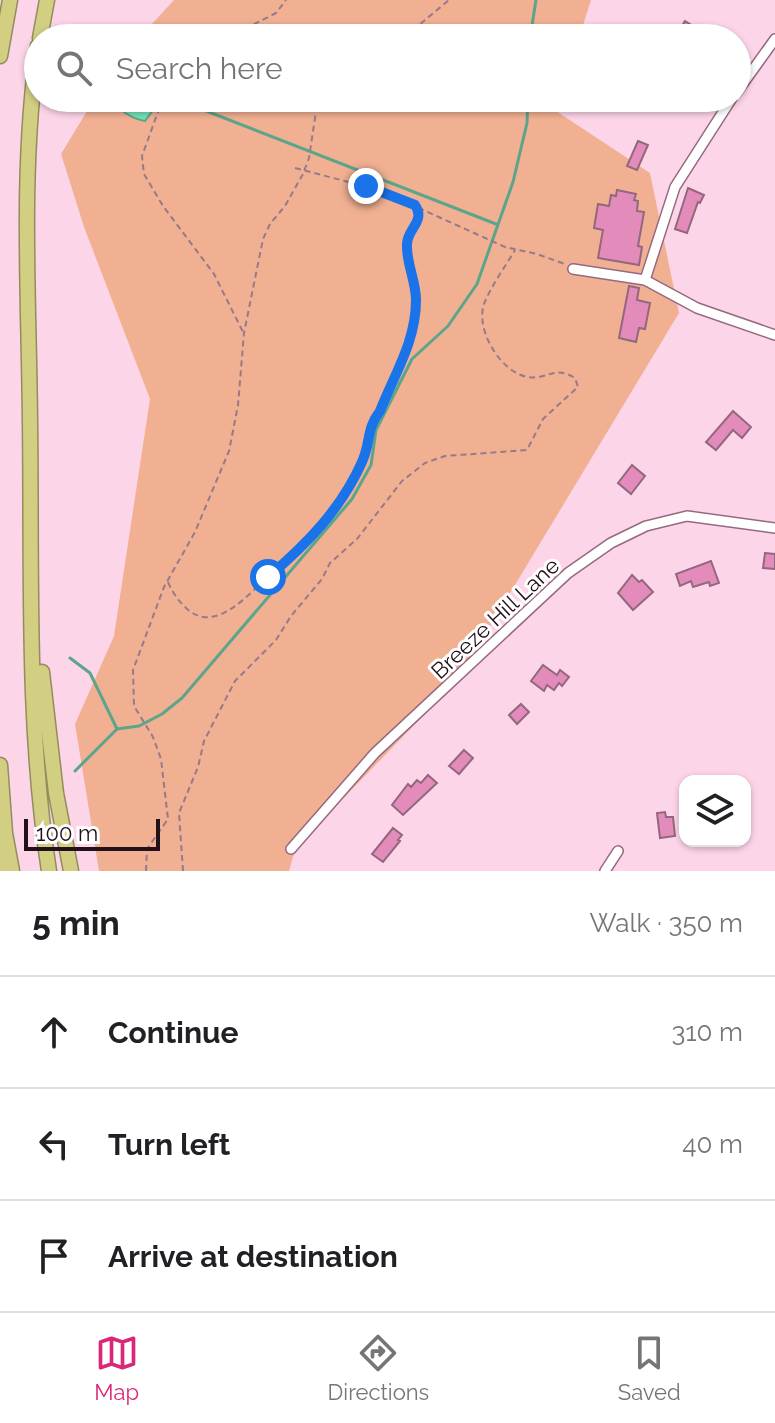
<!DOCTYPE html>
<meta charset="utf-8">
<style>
:root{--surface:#fff;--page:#f6f6f6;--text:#202124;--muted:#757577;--line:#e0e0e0;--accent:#db2777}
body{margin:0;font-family:Raleway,sans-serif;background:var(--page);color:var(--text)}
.controls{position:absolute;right:24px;bottom:24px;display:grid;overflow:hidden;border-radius:16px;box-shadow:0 2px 6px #0004}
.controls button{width:72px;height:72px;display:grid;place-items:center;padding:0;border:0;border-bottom:2px solid var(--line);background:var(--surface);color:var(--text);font:40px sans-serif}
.scale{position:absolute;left:24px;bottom:20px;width:136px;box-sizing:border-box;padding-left:8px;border:4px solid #22111a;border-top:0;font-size:22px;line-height:28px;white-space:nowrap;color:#22111a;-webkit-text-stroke:6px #fff;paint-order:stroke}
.stop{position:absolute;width:24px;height:24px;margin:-18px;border:6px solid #1a73e8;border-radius:50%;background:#fff}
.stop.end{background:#1a73e8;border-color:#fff;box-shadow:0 2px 8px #0008}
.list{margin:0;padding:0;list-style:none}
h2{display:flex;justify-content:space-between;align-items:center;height:104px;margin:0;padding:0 32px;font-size:34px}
h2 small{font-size:26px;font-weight:400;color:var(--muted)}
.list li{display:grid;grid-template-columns:52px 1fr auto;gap:24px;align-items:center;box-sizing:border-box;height:112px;padding:0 32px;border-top:2px solid var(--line)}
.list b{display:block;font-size:30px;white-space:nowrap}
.list em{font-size:26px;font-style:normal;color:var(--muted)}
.icon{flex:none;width:44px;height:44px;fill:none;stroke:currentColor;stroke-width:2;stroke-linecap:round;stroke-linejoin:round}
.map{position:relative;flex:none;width:775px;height:871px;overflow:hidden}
.search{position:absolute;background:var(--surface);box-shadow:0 2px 6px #0004;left:24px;right:24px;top:24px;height:88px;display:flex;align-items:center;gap:20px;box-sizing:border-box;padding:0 28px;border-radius:44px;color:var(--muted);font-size:30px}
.sheet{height:440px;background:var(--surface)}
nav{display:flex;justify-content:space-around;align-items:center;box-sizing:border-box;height:112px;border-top:2px solid var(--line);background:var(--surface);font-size:22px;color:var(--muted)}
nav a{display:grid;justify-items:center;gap:4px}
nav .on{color:var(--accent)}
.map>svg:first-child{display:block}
.green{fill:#f1b092}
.water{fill:#74e5ba;stroke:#5ba58a;stroke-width:2}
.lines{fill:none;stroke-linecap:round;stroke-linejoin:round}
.stream{stroke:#5ba58a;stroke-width:3}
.building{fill:#e38cbc;stroke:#93677e;stroke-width:2}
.minor-casing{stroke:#956980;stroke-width:12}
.highway-casing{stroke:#948c5e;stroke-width:17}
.path{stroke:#977a89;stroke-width:2;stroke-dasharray:6 4;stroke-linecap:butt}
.minor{stroke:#fff;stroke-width:9}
.highway{stroke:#d2ce82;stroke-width:14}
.route{stroke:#1a73e8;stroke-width:10}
.labels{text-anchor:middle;stroke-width:6;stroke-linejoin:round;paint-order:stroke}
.street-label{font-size:22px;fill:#22111a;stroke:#fff}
</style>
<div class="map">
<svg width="775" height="871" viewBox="0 0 775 871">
<rect width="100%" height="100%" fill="#fdd5e9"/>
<path class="green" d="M 174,0 L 591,0 L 579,38 L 139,38 Z
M 95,98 L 560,98 L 556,111 L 650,173 L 679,313 L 457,681 L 296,847 L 289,871 L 99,871 L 75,724 L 114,636 L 150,399 L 84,227 L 61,154 Z"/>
<path class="water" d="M 112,98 L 162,98 L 145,121 C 132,119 118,110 112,98 Z"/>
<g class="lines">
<path class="stream" d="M 530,38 L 536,0
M 173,98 L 496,224
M 70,658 L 90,673 L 117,729
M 75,771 L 117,729 L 139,726 L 162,714 L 182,698 L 352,499 L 371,465 L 376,430 L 412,359 L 448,326 L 477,284 L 513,182 L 527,123 L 528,98"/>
</g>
<path class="building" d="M 685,21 L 696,28 L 694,33 L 702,38 L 675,38 Z
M 638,141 L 648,145 L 637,170 L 627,166 Z
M 688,188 L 704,195 L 700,203 L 698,202 L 687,233 L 675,229 Z
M 617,190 L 636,194 L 634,200 L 638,201 L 637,211 L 644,212 L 638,246 L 642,247 L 639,265 L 598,258 L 603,230 L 594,228 L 598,204 L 609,206 L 611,195 L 616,196 Z
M 629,286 L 639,288 L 637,300 L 650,303 L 645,329 L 639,328 L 636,342 L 619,338 Z
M 733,411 L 751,427 L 742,438 L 733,430 L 716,450 L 706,442 Z
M 632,465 L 645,476 L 631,494 L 618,483 Z
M 765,553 L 775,554 L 775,569 L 763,568 Z
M 711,561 L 719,583 L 710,586 L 709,582 L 693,587 L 691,581 L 680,586 L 676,574 Z
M 632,575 L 639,582 L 642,580 L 653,592 L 633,610 L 618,593 Z
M 543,665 L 557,675 L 560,670 L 569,677 L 562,686 L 559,683 L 554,690 L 547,685 L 544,691 L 531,681 Z
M 521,704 L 529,712 L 517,724 L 509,715 Z
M 464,750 L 473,758 L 459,774 L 449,766 Z
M 428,775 L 437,783 L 403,815 L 392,805 L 408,784 L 411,787 L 417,780 L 421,783 Z
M 665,812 L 666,817 L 673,817 L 675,836 L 660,838 L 657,813 Z
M 393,828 L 402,835 L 398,840 L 400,841 L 383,862 L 372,854 Z"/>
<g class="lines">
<defs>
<path id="minor" d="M 737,92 L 775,39
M 573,269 L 645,280 L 697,308 L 775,335
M 645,280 L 675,187 L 732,98
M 291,849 L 375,753 L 568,573 L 611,543 L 646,526 L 687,516 L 775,528
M 605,871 L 618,851"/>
<path id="highway" d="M 40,38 L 47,0
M 38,46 C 20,170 29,298 30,422 C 32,572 26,723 49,871
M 0,56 L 10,0
M 42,672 L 56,793 L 71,871
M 0,765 L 5,833 L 12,871
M 0,852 L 1,871"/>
</defs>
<use href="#minor" class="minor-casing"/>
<use href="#highway" class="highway-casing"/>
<path class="path" d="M 227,38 L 276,13 L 286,0
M 384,38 L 403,27 L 419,25 L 449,0
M 163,98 L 142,156 L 144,174 L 163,206 L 214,274 L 243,332
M 295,168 L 379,190 L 505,247 L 537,254 L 565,264
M 168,582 C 172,592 178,600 185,607 C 215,637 249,593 271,574 C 298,551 328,525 346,494 C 353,482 360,469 365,456 C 371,437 367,427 380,411 C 395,373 416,341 416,300 C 416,281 407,262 407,245 C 408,229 426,221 415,205
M 146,871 L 147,849 L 168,819 L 161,759 L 153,737 L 134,706 L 133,670 L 164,587 L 195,532 L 229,451 L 238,405 L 244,333 L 263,239 L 270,224 L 285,206 L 303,174 L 309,158 L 318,98
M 183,871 L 179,813 L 198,767 L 204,741 L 235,681 L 276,640 L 291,616 L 322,579 L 330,563 L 357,539 L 402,481 L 425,463 L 445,456 L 527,450 L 543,419 L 578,387 L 575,378 C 554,365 548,380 528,377 C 501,373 475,330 484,304 C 491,286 505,267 515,250"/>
<use href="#minor" class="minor"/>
<use href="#highway" class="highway"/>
</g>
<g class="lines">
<path class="route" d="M 268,577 C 307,544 341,509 362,462 C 371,442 366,429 380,411 C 395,373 416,341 416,300 C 416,281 406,263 407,244 C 407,229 426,221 415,205 L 366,186"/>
</g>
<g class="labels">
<g class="street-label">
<text transform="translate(495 618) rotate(-43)" y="8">Breeze Hill Lane</text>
</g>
</g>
</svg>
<div class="controls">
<button><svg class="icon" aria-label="layers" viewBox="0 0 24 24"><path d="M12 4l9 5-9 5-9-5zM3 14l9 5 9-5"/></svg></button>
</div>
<div class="scale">100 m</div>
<div class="stop" style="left:268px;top:577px"></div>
<div class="stop end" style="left:366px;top:186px"></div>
<div class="search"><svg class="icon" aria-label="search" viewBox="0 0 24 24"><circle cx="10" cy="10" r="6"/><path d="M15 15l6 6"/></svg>Search here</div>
</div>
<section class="sheet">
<h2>5 min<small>Walk · 350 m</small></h2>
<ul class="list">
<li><svg class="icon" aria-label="ahead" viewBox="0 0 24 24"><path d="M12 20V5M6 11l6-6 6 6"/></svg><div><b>Continue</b></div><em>310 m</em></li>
<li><svg class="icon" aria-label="left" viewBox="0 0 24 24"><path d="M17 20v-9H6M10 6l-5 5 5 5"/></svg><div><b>Turn left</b></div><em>40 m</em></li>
<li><svg class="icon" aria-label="arrive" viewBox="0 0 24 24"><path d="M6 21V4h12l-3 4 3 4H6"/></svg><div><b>Arrive at destination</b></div></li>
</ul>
</section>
<nav>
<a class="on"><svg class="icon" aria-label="map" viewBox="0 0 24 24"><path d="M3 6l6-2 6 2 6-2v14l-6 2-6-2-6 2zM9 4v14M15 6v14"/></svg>Map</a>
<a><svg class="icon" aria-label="directions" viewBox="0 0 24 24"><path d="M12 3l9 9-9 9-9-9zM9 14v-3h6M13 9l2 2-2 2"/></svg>Directions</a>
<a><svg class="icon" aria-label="saved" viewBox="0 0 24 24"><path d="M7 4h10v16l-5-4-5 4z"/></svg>Saved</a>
</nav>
